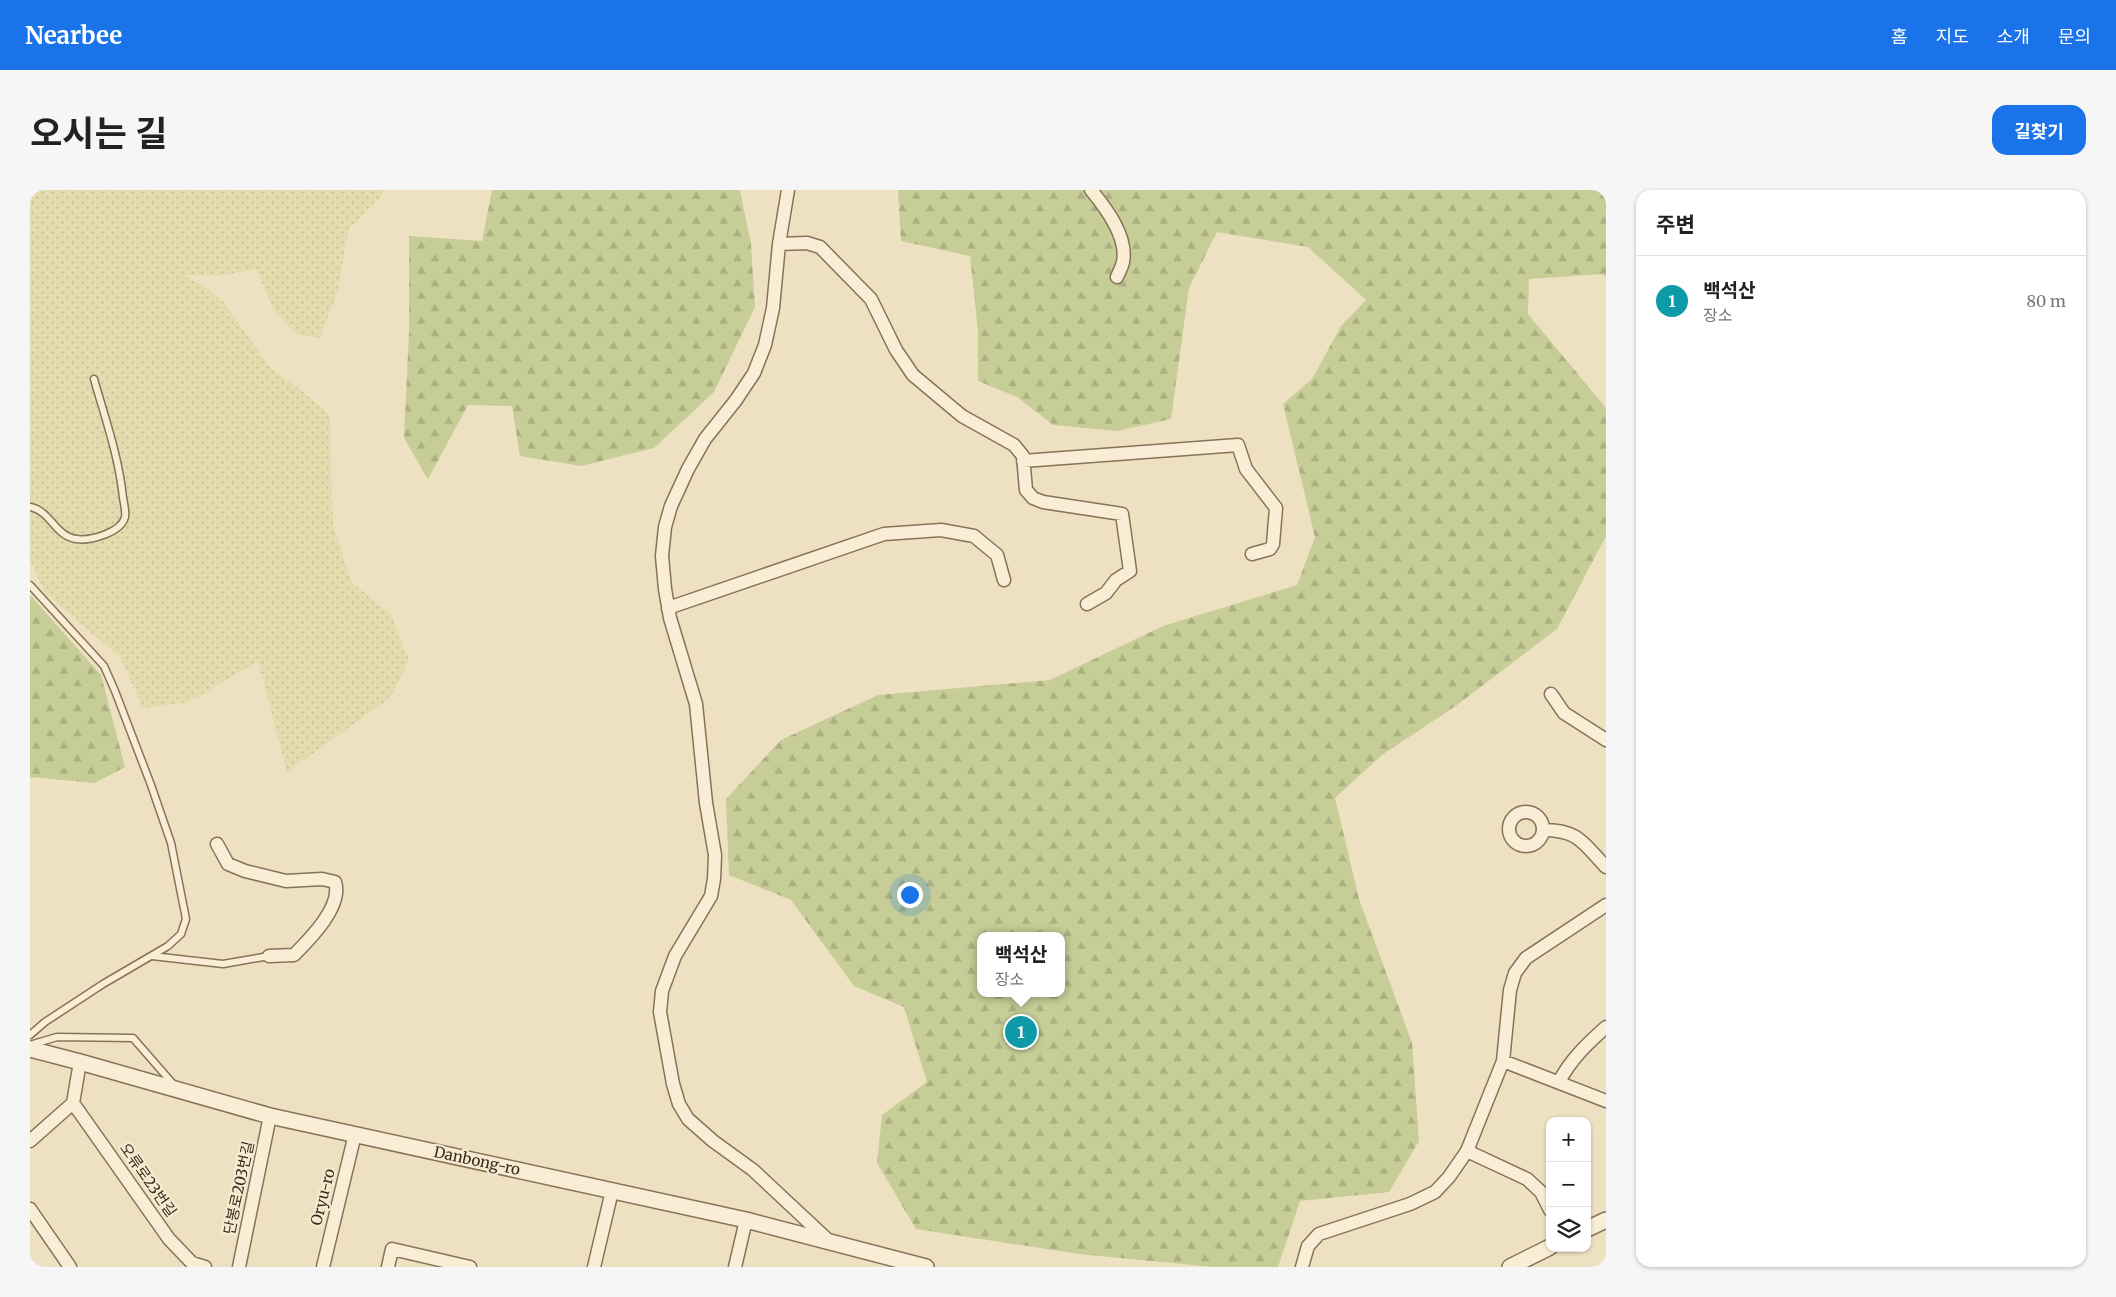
<!DOCTYPE html>
<html lang="ko">
<meta charset="utf-8">
<style>
:root{--surface:#fff;--page:#f6f6f6;--text:#222;--muted:#767676;--line:#e0e0e0;--accent:#1a73e8}
body{margin:0;font-family:Merriweather,"Noto Sans KR",serif;background:var(--page);color:var(--text)}
.controls{position:absolute;right:15px;bottom:15px;display:grid;overflow:hidden;border-radius:10px;box-shadow:0 1px 4px #0004}
.controls button{width:45px;height:45px;display:grid;place-items:center;padding:0;border:0;border-bottom:1px solid var(--line);background:var(--surface);color:var(--text);font:25px sans-serif}
.you{position:absolute;left:879px;top:704px;width:18px;height:18px;margin:-12px;border:4px solid #fff;border-radius:50%;background:#1a73e8;box-shadow:0 0 0 8px #1a73e833}
.badge{display:grid;place-items:center;width:32px;height:32px;border-radius:50%;background:var(--accent);color:#fff;font-size:16px;font-weight:700}
.pin{position:absolute;translate:-50% -50%;border:2px solid #fff;box-shadow:0 1px 5px #0006}
.popup{position:absolute;left:947px;top:742px;width:88px;height:65px;box-sizing:border-box;display:grid;place-content:center;border-radius:10px;background:var(--surface);filter:drop-shadow(0 1px 4px #0005);font-size:16px;white-space:nowrap;color:var(--muted)}
.popup b{font-size:19px;color:var(--text)}
.popup::after{content:'';position:absolute;left:50%;top:100%;margin-left:-10px;border:10px solid transparent;border-top-color:var(--surface)}
.list{margin:0;padding:0;list-style:none}
h2{display:flex;justify-content:space-between;align-items:center;height:65px;margin:0;padding:0 20px;font-size:21px}
h2 small{font-size:16px;font-weight:400;color:var(--muted)}
.list li{display:grid;grid-template-columns:32px 1fr auto;gap:15px;align-items:center;box-sizing:border-box;height:90px;padding:0 20px;border-top:1px solid var(--line)}
.list b{display:block;font-size:19px;white-space:nowrap}
.list p{margin:0;font-size:16px;white-space:nowrap;color:var(--muted)}
.list em{font-size:16px;font-style:normal;color:var(--muted)}
.icon{flex:none;width:28px;height:28px;fill:none;stroke:currentColor;stroke-width:2;stroke-linecap:round;stroke-linejoin:round}
.map{position:relative;flex:none;width:1576px;height:1077px;overflow:hidden;border-radius:15px}
header{display:flex;align-items:center;gap:30px;box-sizing:border-box;height:70px;padding:0 25px;background:var(--accent);color:#fff}
header strong{font-size:24px}
nav{display:flex;gap:28px;margin-inline-start:auto;font-size:18px}
.intro{display:flex;align-items:center;justify-content:space-between;box-sizing:border-box;height:120px;padding:0 30px}
h1{margin:0;font-size:35px}
.button{padding:12px 22px;border-radius:15px;background:var(--accent);color:#fff;font-size:18px;font-weight:700}
main{display:flex;gap:30px;padding:0 30px}
aside{flex:1;background:var(--surface);border-radius:15px;box-shadow:0 1px 4px #0004}
.map>svg:first-child{display:block}
.farmland{fill:url(#farmland-dots)}
.forest{fill:url(#forest-firs);fill-rule:evenodd}
.lines{fill:none;stroke-linecap:round;stroke-linejoin:round}
.service-casing{stroke:#887259;stroke-width:9}
.minor-casing{stroke:#887259;stroke-width:15}
.tertiary-casing{stroke:#887259;stroke-width:18}
.service{stroke:#f9eed5;stroke-width:6}
.minor{stroke:#f9eed5;stroke-width:12}
.tertiary{stroke:#f9eed5;stroke-width:15}
.labels{text-anchor:middle;stroke-width:4.5;stroke-linejoin:round;paint-order:stroke}
.street-label{font-size:15px;fill:#382a1d;stroke:#f6ebd1}
</style>
<header>
<strong>Nearbee</strong>
<nav><a>홈</a><a>지도</a><a>소개</a><a>문의</a></nav>
</header>
<div class="intro"><h1>오시는 길</h1><a class="button">길찾기</a></div>
<main>
<div class="map">
<svg width="1576" height="1077" viewBox="0 0 1576 1077">
<defs>
<pattern id="farmland-dots" width="8" height="8" patternUnits="userSpaceOnUse" patternTransform="scale(1.25)"><rect width="8" height="8" fill="#e4dcaf"/><path d="M2 2h.1M6 6h.1" fill="none" stroke="#c4bd96" stroke-width="1.8" stroke-linecap="round"/></pattern>
<pattern id="forest-firs" width="22" height="20" patternUnits="userSpaceOnUse" patternTransform="scale(1.25)"><rect width="22" height="20" fill="#c6cd96"/><path d="M5 1l3.5 6h-7zM16 11l3.5 6h-7z" fill="#abb081"/></pattern>
</defs>
<rect width="100%" height="100%" fill="#eee1c2"/>
<path class="farmland" d="M 0,0 L 353,0 L 351,8 L 319,38 L 307,103 L 290,148 L 266,144 L 245,123 L 226,79 L 187,86 L 152,85 L 173,95 L 194,113 L 241,178 L 271,200 L 300,225 L 303,335 L 322,393 L 361,424 L 379,470 L 360,508 L 257,582 L 228,471 L 160,512 L 113,518 L 90,467 L 14,402 L 0,370 Z"/>
<path class="forest" d="M 462,0 L 710,0 L 721,54 L 725,117 L 684,202 L 624,258 L 551,276 L 490,266 L 482,216 L 438,215 L 398,289 L 374,248 L 379,142 L 379,46 L 452,51 Z
M 868,0 L 1576,0 L 1576,87 L 1572,84 L 1499,89 L 1498,124 L 1576,218 L 1576,346 L 1527,439 L 1427,515 L 1352,565 L 1305,608 L 1329,709 L 1382,853 L 1389,951 L 1359,1002 L 1270,1011 L 1248,1077 L 1183,1077 L 1049,1064 L 886,1039 L 847,973 L 852,925 L 897,892 L 874,817 L 824,796 L 761,710 L 699,685 L 696,609 L 751,550 L 848,505 L 1020,490 L 1133,436 L 1267,395 L 1285,347 L 1253,214 L 1282,189 L 1311,136 L 1336,110 L 1278,57 L 1187,42 L 1159,98 L 1141,229 L 1087,241 L 1023,235 L 987,207 L 948,191 L 948,142 L 940,66 L 871,51 ZM 951,746 L 1031,746 L 1031,803 L 951,803 Z
M 0,405 L 71,485 L 95,577 L 65,593 L 0,587 Z"/>
<g class="lines">
<defs>
<path id="service" d="M 0,317 C 20,320 25,346 46,349 C 60,351 91,343 95,327 C 96,322 94,313 93,308 C 89,267 75,228 64,189
M 0,395 L 74,476 L 85,501 L 121,595 L 141,653 L 156,729 L 151,744 L 138,756 L 73,794 L 15,832 L 0,845
M 122,766 L 193,774 L 239,766
M 0,855 L 27,847 L 103,848 L 144,895"/>
<path id="minor" d="M 758,0 L 749,54 L 743,118 L 735,155 L 724,183 L 706,210 L 675,249 L 658,279 L 641,316 L 635,337 L 632,366 L 635,399 L 640,428 L 666,514 L 676,613 L 685,665 L 684,689 L 681,706 L 645,766 L 632,801 L 630,822 L 643,894 L 649,914 L 658,929 L 683,951 L 723,980 L 800,1052
M 1061,0 C 1076,18 1098,47 1093,72 C 1092,77 1089,82 1087,87
M 749,54 L 777,53 L 790,57 L 841,109 L 866,160 L 883,185 L 932,226 L 984,255 L 993,266 L 996,300 L 1003,308 L 1013,312 L 1092,324 L 1100,381 L 1086,390 L 1076,403 L 1057,414
M 993,271 L 1208,255 L 1216,279 L 1246,318 L 1243,354 L 1240,359 L 1222,364
M 638,418 L 854,344 L 911,340 L 944,346 L 967,365 L 974,390
M 1521,504 L 1534,523 L 1576,550
M1479 639a17 17 0 1 1 34 0a17 17 0 1 1-34 0Z
M 1513,640 C 1549,640 1553,653 1576,677
M 187,654 L 198,674 L 215,681 L 256,691 L 292,689 L 305,692 C 313,716 280,749 264,765 L 239,766
M 1473,871 L 1576,911
M 50,872 L 43,913 L 139,1049 L 162,1073 L 175,1077
M 1529,892 C 1540,870 1558,853 1576,837
M 0,951 L 43,913
M 1437,961 L 1497,989 L 1511,1002 L 1520,1020
M 0,1019 L 40,1077
M 209,1077 L 240,926
M 293,1077 L 325,944
M 358,1077 L 362,1059 L 440,1077
M 564,1077 L 582,1001
M 705,1077 L 716,1030
M 1272,1077 L 1278,1056 L 1289,1044 L 1380,1014 L 1405,1002 L 1419,987 L 1437,961 L 1473,871 L 1480,800 L 1485,783 L 1496,768 L 1576,715"/>
<path id="tertiary" d="M 0,859 L 50,872 L 240,926 L 716,1030 L 896,1077
M 1557,1039 L 1576,1030
M 1480,1077 L 1520,1057"/>
</defs>
<use href="#service" class="service-casing"/>
<use href="#minor" class="minor-casing"/>
<use href="#tertiary" class="tertiary-casing"/>
<use href="#service" class="service"/>
<use href="#minor" class="minor"/>
<use href="#tertiary" class="tertiary"/>
</g>
<g class="labels">
<g class="street-label">
<text transform="translate(447 971) rotate(12)" y="5">Danbong-ro</text>
<text transform="translate(118 990) rotate(55)" y="5">오류로23번길</text>
<text transform="translate(209 998) rotate(-78)" y="5">단봉로203번길</text>
<text transform="translate(293 1007) rotate(-76)" y="5">Oryu-ro</text>
</g>
</g>
</svg>
<div class="controls">
<button>+</button>
<button>−</button>
<button><svg class="icon" aria-label="layers" viewBox="0 0 24 24"><path d="M12 4l9 5-9 5-9-5zM3 14l9 5 9-5"/></svg></button>
</div>
<div class="you"></div>
<div class="pin badge" style="left:991px;top:842px;background:#0f9aa8">1</div>
<div class="popup"><b>백석산</b>장소</div>
</div>
<aside>
<h2>주변<small></small></h2>
<ul class="list">
<li><span class="badge" style="background:#0f9aa8">1</span><div><b>백석산</b><p>장소</p></div><em>80 m</em></li>
</ul>
</aside>
</main>
